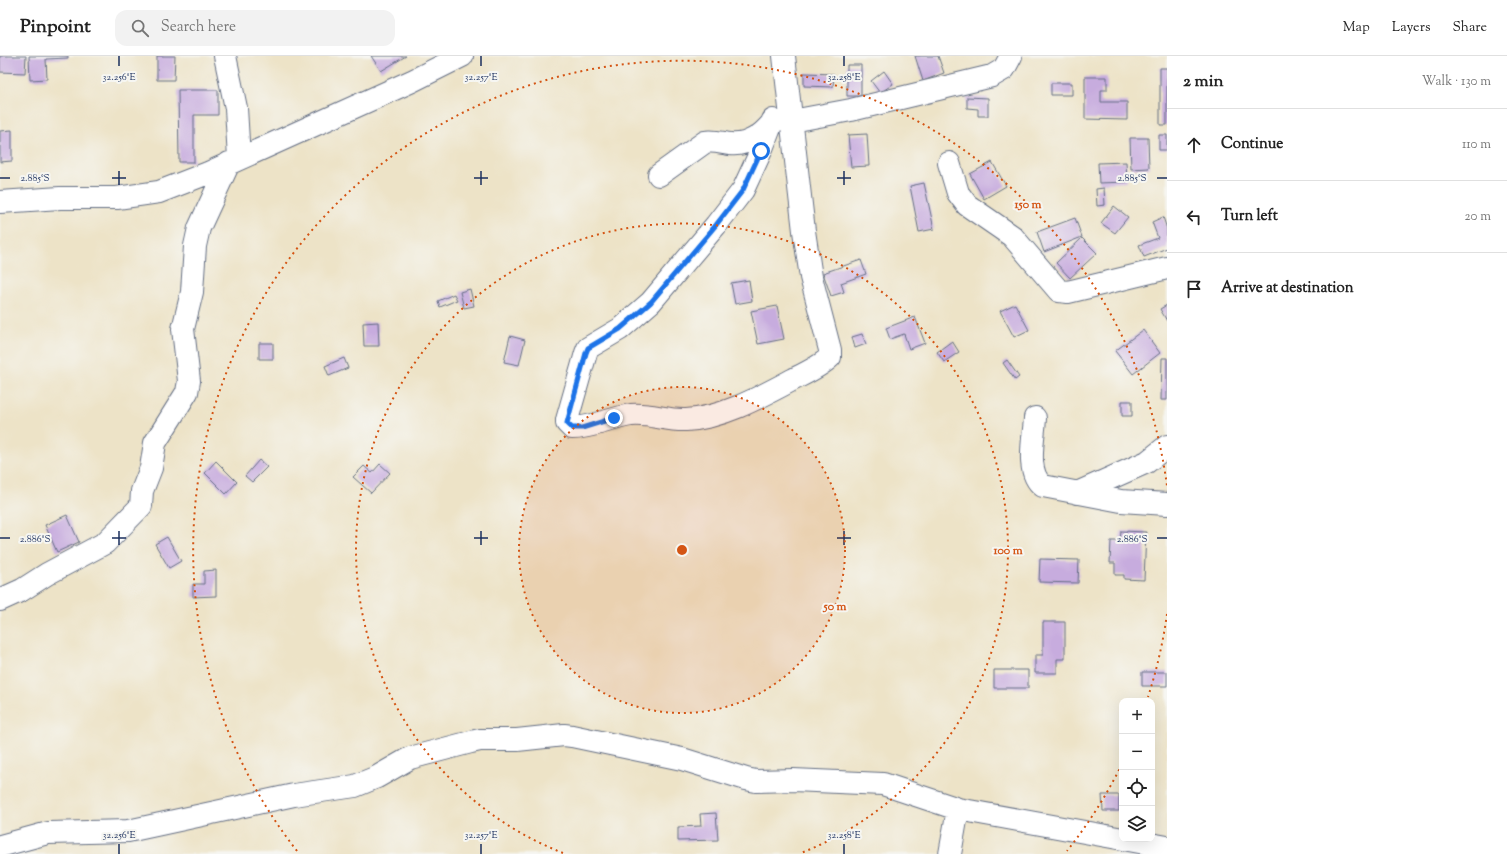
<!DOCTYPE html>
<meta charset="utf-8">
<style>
:root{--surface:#fff;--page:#f2f2f2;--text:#222;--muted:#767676;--line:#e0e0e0}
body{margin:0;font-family:"Sorts Mill Goudy",serif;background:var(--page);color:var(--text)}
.controls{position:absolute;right:12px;bottom:12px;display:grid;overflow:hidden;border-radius:8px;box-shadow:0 4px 16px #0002}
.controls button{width:36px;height:36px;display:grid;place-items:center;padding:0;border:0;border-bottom:1px solid var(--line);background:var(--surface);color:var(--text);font:20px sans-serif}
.stop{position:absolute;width:12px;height:12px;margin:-9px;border:3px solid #1a73e8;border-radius:50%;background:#fff}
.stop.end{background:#1a73e8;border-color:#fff;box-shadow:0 1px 4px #0008}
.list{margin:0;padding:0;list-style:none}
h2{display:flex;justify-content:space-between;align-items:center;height:52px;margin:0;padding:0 16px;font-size:17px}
h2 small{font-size:13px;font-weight:400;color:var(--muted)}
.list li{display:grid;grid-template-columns:26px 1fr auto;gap:12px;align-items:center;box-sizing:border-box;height:72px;padding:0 16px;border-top:1px solid var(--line)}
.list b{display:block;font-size:15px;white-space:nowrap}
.list em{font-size:13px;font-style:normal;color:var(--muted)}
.icon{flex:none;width:22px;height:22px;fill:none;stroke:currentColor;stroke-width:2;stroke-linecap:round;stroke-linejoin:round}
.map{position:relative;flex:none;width:1167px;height:798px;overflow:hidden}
header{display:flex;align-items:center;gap:24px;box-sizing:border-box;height:56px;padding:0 20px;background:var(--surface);border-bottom:1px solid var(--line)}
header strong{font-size:19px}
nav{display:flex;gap:22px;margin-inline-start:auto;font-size:14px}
.search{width:280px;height:36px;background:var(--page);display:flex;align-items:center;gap:10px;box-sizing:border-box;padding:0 14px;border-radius:12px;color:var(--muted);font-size:15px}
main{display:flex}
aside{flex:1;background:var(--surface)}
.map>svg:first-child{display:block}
.building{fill:#c7acde}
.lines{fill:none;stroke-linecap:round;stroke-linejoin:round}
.minor-casing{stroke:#646e83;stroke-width:24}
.minor{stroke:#fff;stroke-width:22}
.route{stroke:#1a73e8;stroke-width:5}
.ticks{fill:none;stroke:#1b2f5e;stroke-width:1.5}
.ring{fill:none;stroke:#d45514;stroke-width:2;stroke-dasharray:2 4}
.ticks-label{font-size:10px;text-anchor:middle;fill:#1b2f5e;stroke:#f6f6f2;stroke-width:4;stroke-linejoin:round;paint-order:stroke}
.centre{fill:#d45514;stroke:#f6f6f2;stroke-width:2}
.ring-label{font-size:12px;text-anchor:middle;font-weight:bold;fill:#d45514;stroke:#f6f6f2;stroke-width:4;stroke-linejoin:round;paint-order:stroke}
</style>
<header>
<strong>Pinpoint</strong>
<div class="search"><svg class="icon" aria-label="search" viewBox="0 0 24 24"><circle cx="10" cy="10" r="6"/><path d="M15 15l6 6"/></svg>Search here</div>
<nav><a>Map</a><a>Layers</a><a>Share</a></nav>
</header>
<main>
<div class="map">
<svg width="1167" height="798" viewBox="0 0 1167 798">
<rect width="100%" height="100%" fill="#f6f6f2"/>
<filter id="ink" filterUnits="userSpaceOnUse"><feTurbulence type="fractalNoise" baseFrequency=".025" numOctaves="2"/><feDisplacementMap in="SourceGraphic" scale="8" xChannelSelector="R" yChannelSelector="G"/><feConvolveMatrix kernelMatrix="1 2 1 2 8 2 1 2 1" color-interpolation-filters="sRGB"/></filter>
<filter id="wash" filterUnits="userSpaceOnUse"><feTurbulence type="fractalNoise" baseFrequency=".012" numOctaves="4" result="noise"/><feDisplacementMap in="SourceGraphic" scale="16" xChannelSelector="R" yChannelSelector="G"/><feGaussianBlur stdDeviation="0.9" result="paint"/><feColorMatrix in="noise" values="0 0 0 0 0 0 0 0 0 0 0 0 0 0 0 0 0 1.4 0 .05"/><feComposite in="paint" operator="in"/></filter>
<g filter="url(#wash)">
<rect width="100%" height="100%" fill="#ede3c7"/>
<g id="blocks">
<path class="building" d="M 0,0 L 26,0 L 25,17 L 0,16 Z
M 29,0 L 68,0 L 68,2 L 46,3 L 47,23 L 30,24 Z
M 157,0 L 175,0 L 174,24 L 157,24 Z
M 371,0 L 406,0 L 381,15 Z
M 915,0 L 938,0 L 944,17 L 923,25 Z
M 847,9 L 861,9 L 861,40 L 847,40 Z
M 1160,12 L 1167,12 L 1167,69 L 1160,69 Z
M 884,15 L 893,28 L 880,37 L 871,25 Z
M 804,17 L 834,18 L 833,31 L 804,30 Z
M 1085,21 L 1107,21 L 1107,34 L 1101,34 L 1101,46 L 1127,46 L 1127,64 L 1085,63 Z
M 1051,27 L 1072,27 L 1072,39 L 1051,39 Z
M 178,34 L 218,34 L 218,59 L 194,59 L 194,106 L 179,106 Z
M 967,41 L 988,42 L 988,60 L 978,60 L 978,53 L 967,52 Z
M 12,74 L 12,105 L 0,106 L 0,75 Z
M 867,78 L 869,110 L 851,111 L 848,79 Z
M 1159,79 L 1167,79 L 1167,94 L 1159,94 Z
M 1130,82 L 1148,82 L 1149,112 L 1131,113 Z
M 992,106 L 1006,130 L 984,143 L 970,118 Z
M 1126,106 L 1127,126 L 1099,127 L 1098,107 Z
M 924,127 L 934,173 L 919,176 L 910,130 Z
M 1104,132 L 1105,149 L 1097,150 L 1096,133 Z
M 1114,150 L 1128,161 L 1115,177 L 1101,167 Z
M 1163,161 L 1167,173 L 1167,192 L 1144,201 L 1139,189 L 1158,182 L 1152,166 Z
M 1075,162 L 1082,181 L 1044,196 L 1037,176 Z
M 1082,182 L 1097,197 L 1070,222 L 1056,207 Z
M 861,204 L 866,218 L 841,227 L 844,236 L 831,240 L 823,217 Z
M 749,224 L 752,245 L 735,248 L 731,227 Z
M 470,233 L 474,250 L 464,252 L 460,236 Z
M 454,238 L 457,244 L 440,251 L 438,245 Z
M 1015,248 L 1029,274 L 1014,281 L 1000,255 Z
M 1167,249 L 1167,265 L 1160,253 Z
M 777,250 L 784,283 L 758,288 L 751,255 Z
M 915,261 L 925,287 L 909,293 L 904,278 L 890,283 L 886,272 Z
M 378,266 L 379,290 L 364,290 L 363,267 Z
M 1143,274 L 1160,297 L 1133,318 L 1115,295 Z
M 862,278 L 866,288 L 855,292 L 852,281 Z
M 510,280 L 525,284 L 519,309 L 504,306 Z
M 952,285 L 959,296 L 944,306 L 937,296 Z
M 259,287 L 273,287 L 273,303 L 259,303 Z
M 344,302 L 348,312 L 329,320 L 325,310 Z
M 1162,302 L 1167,302 L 1167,344 L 1161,344 Z
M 1007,304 L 1019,321 L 1015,324 L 1003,307 Z
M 1122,345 L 1132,345 L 1132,360 L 1122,360 Z
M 259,404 L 267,411 L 252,426 L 245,420 Z
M 216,405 L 237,426 L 226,438 L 205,417 Z
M 380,408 L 390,417 L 371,437 L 353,421 L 364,410 L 372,417 Z
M 67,459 L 79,486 L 57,496 L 45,469 Z
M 1121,475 L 1146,476 L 1144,524 L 1124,523 L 1124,519 L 1115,519 L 1115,507 L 1110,507 L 1111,485 L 1120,485 Z
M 167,481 L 181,505 L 169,512 L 155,488 Z
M 1040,503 L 1079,504 L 1078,527 L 1039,526 Z
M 216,514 L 216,540 L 193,541 L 193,528 L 204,528 L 204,515 Z
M 1043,566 L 1065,566 L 1065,603 L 1057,603 L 1057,617 L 1035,617 L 1035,599 L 1043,599 Z
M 994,614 L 1028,614 L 1028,632 L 994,632 Z
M 1142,616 L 1167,616 L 1167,630 L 1142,630 Z
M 1102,739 L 1119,739 L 1119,755 L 1103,755 Z
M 716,757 L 718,784 L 678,785 L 678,771 L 701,770 L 700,758 Z"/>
</g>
</g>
<g filter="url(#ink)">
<use href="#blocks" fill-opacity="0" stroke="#646e83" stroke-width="1"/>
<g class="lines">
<defs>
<path id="minor" d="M 225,0 L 236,52 L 239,102
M 773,64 L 761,95 L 743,134 L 716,169 L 651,246 L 620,273 L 588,292 L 586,297 L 567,364 L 567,367 L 572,372 C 592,372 611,362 631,359 C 650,357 667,365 686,364 C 723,362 762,340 794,323 C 806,317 821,310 830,301 L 830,294 L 811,221 L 804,175 L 784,0
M 792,65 L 851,54 L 992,20 L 1004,13 L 1011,0
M 949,107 L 958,137 L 967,149 L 1012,180 L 1059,235 L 1068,236 L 1167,212
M 659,119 L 705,86 C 713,84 722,87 730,88 C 747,90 762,79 772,67
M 0,146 L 60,142 L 117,142 L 159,136 L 208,117 L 412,25 L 462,0
M 1035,362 C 1034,382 1025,417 1043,430 L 1121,445 L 1167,448
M 1077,437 L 1147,406 L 1167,390
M 0,544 L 22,534 L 47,518 L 105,487 L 141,450 L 142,435 L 151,412 L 155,387 L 187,336 L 189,325 L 183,273 L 192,236 L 195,190 L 199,172 L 229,107
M 0,790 L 48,777 L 128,775 L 294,739 L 355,730 L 377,721 L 410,702 L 471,686 L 480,684 L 517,684 L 564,679 L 572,680 L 682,703 L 746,723 L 756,725 L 793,724 L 883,728 L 958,753 L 1167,791
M 950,798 L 958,753"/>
</defs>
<use href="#minor" class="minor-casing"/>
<use href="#minor" class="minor"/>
</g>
</g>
<g class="lines" filter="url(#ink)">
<path class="route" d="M 614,362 L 582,372 L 572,372 L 567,367 L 586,297 L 588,292 L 620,273 L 651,246 L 716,169 L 743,134 L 761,95"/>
</g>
<path class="ticks" d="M 119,0 L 119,10M 481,0 L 481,10M 844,0 L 844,10M 119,115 L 119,129M 481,115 L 481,129M 844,115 L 844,129M 0,122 L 10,122M 112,122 L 126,122M 474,122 L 488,122M 837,122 L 851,122M 1157,122 L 1167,122M 119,475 L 119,489M 481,475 L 481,489M 844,475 L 844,489M 0,482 L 10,482M 112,482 L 126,482M 474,482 L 488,482M 837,482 L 851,482M 1157,482 L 1167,482M 119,788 L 119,798M 481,788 L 481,798M 844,788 L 844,798"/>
<circle cx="682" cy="494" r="163" fill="#d45514" fill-opacity=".12"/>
<g class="ring">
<circle cx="682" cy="494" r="163"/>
<path d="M563 797A326 326 0 1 1 801 797"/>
<path d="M1167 558A489 489 0 0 1 1148 641M1122 708A489 489 0 0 1 1067 795M297 795A489 489 0 1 1 1167 430"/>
</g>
<g class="ticks-label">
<text x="119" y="24">32.256°E</text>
<text x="481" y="24">32.257°E</text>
<text x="844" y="24">32.258°E</text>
<text x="35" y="125">2.885°S</text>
<text x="1132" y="125">2.885°S</text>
<text x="35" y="486">2.886°S</text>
<text x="1132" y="486">2.886°S</text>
<text x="119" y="782">32.256°E</text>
<text x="481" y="782">32.257°E</text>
<text x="844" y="782">32.258°E</text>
</g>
<circle cx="682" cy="494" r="6" class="centre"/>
<g class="ring-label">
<text x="1028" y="152">150 m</text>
<text x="1008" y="498">100 m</text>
<text x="835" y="554">50 m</text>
</g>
</svg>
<div class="controls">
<button>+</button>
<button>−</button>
<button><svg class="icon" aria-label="locate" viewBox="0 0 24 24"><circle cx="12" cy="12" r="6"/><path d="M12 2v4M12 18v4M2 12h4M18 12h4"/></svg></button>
<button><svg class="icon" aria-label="layers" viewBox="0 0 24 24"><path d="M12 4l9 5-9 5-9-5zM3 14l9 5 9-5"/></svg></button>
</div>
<div class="stop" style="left:761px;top:95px"></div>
<div class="stop end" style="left:614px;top:362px"></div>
</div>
<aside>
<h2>2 min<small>Walk · 130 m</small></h2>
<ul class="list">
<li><svg class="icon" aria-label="ahead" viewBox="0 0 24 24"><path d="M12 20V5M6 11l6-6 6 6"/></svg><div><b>Continue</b></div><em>110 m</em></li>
<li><svg class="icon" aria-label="left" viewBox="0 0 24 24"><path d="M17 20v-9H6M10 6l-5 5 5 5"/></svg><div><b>Turn left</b></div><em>20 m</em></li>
<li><svg class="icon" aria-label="arrive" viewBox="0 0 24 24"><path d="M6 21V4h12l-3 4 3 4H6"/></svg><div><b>Arrive at destination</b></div></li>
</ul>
</aside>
</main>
